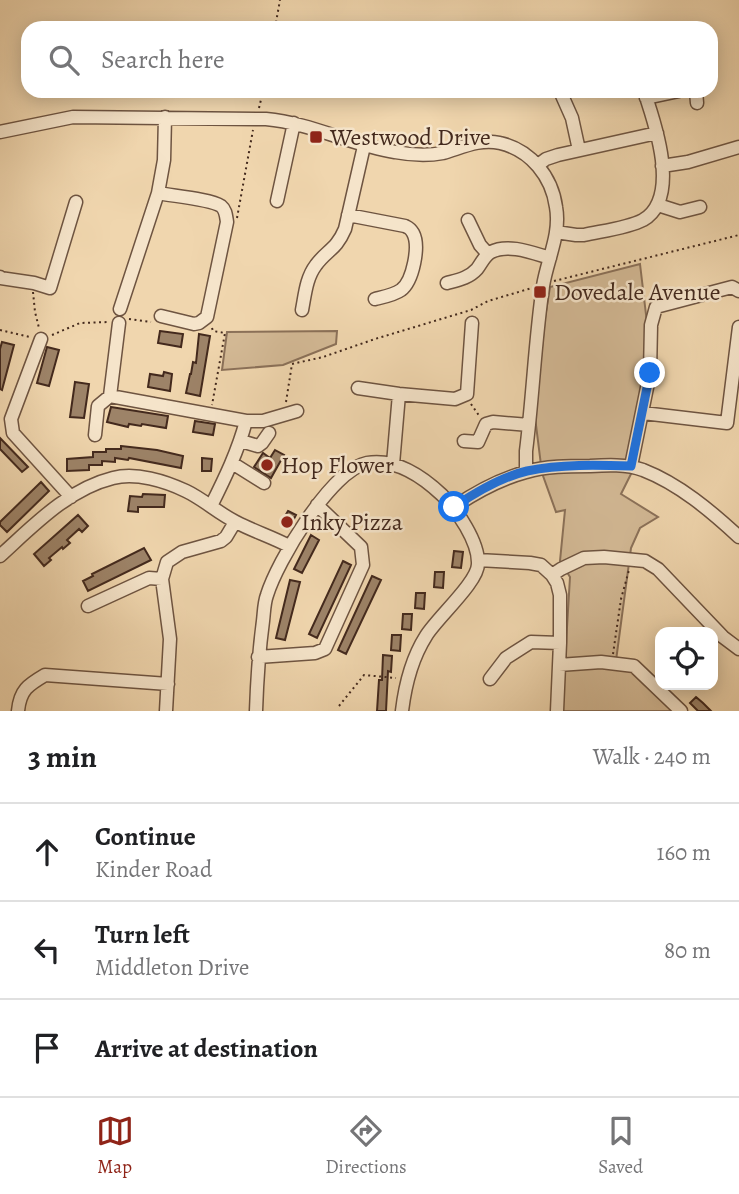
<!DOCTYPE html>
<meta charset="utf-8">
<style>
:root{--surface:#fff;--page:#f6f6f6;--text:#202124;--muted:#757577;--line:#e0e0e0;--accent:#8f2418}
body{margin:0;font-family:Alegreya,serif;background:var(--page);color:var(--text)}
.controls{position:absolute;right:21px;bottom:21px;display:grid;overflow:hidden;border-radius:14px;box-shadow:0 4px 18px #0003}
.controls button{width:63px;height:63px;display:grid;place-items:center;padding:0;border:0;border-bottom:2px solid var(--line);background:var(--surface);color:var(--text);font:35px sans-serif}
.stop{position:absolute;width:21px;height:21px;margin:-16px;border:5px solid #1a73e8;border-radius:50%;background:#fff}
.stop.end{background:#1a73e8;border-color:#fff;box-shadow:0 2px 7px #0008}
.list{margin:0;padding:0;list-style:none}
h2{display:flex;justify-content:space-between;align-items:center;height:91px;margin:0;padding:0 28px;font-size:30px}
h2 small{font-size:23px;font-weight:400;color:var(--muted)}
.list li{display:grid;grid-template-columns:46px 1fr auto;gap:21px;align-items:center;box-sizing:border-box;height:98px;padding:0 28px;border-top:2px solid var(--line)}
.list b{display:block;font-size:26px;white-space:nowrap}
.list p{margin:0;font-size:23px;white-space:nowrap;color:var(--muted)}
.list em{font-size:23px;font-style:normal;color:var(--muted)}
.icon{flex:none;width:38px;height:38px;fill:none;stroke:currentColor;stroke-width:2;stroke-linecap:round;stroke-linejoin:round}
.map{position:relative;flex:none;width:739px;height:711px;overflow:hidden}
.search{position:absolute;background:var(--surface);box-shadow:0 4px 18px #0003;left:21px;right:21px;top:21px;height:77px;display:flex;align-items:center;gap:18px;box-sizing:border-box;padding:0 24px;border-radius:21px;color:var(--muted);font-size:26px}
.sheet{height:385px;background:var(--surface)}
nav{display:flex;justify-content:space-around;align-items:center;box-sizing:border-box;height:98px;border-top:2px solid var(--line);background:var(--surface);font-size:19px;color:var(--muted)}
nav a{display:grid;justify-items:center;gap:4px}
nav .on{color:var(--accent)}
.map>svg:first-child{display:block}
.green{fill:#d3b995;stroke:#8b7159;stroke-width:2}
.building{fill:#9d8368;stroke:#43291d;stroke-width:2}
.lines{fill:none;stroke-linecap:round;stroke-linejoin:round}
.minor-casing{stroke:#6e5441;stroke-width:15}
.path{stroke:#43291d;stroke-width:2;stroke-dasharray:2 3.5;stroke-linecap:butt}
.minor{stroke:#f5e4ca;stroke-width:12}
.route{stroke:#1a73e8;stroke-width:9}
.poi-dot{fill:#8f2418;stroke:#f5e4ca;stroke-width:2.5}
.labels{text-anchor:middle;stroke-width:5;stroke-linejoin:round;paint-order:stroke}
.poi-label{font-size:24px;fill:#43291d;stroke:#f5e4ca;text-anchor:start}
</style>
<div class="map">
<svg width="739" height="711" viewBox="0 0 739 711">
<rect width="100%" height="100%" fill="#f0d6ae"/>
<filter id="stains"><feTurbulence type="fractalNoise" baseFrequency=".00286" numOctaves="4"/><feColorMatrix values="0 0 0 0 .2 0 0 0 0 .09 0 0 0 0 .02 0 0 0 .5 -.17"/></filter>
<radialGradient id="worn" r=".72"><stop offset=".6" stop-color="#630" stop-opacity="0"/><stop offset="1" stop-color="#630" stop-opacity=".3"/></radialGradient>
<path class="green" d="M 640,264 L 647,323 L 645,374 L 633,470 L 621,494 L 658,517 L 640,528 L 631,548 L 615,668 L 633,672 L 674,711 L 562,711 L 570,577 L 560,561 L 565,510 L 556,512 L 542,473 L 535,417 L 545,318 L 550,287 Z
M 337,331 L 336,344 L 283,365 L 222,370 L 227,332 Z"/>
<path class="building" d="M 160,331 L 183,334 L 181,347 L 158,343 Z
M 199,334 L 210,336 L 200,396 L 186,393 L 190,374 L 191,374 L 193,362 L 196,363 Z
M 2,342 L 14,345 L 2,390 L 0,389 L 0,349 Z
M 47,347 L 59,350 L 49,386 L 37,383 Z
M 164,372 L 172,374 L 170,391 L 148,387 L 150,374 L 163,376 Z
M 75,382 L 89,384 L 84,418 L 70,417 Z
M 111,407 L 168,416 L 166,428 L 142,424 L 141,426 L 129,424 L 128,427 L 107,422 Z
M 195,421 L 215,424 L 213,435 L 193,432 Z
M 0,438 L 28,467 L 22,472 L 0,449 Z
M 121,446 L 157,450 L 183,456 L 181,468 L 129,458 L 128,460 L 115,458 L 115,462 L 102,461 L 102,465 L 89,465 L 89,470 L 67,471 L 67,459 L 93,457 L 93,452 L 106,452 L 106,449 L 121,449 Z
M 275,450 L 284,455 L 271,478 L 254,467 L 263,453 L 270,458 Z
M 202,458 L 212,459 L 211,471 L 202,471 Z
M 41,482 L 49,491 L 7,532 L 0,525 L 0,522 Z
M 143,494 L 165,495 L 164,507 L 138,507 L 138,512 L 128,511 L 130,496 L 142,497 Z
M 288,511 L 296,515 L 289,528 L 281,523 Z
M 78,515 L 88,526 L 82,532 L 79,529 L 67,540 L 70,543 L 63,549 L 62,547 L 49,558 L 51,560 L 44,566 L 34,554 Z
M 311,535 L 319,540 L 302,573 L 294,569 Z
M 144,548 L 151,560 L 88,591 L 83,581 L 93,576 L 92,574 Z
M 454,551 L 463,552 L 461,568 L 452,567 Z
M 343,561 L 351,565 L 317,638 L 309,634 Z
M 435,572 L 444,572 L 443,588 L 434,587 Z
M 372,576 L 381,580 L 346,654 L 338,650 Z
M 290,580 L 300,582 L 285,640 L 276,638 Z
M 416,593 L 425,593 L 424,609 L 415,608 Z
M 403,614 L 412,614 L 411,630 L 402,629 Z
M 392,635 L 401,635 L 400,651 L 391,650 Z
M 383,655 L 392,656 L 391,672 L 388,671 L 386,711 L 377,711 L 379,680 L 382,680 Z
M 696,697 L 703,703 L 711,711 L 698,711 L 690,703 Z"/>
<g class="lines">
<defs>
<path id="minor" d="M 560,91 L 572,118 L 579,150
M 696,91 L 697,103
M 646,98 L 679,91
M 0,132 L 73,117 L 266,119 C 311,123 351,145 395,152 C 411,155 427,156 443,153 C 461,148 480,138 500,143 C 531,150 552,177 556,207 C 561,234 547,260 543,286 C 535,340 533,396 526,451 L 526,472
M 538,165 L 546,159 L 558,155 L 657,133
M 662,166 L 688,162 L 739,147
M 158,193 C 173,196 210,199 221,206 C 226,210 226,216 227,222 L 207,317 L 199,323 L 194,324 L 161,316
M 277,201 L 294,123
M 658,205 L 680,212 L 700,207
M 348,215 L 405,226 C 409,228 410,228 413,233 C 420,246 413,281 401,290 C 394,295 383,297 375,299
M 468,220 L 480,245 L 488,254
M 556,232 L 576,235 L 584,235 C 602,231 628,228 643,220 C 681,198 655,123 644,91
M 0,277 L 0,278 L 34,283 L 50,288 L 76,202
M 447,283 C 458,280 469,278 477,269 C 481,264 484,256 491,252 C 508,243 533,253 550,258
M 120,309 L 158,193 L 164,160 L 165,117
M 302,310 C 305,295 306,278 316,265 C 327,250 336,250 345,229 L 364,146
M 41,339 L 11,419 L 13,433 L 71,497
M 358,388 L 399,394 L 455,399 L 467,394 L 472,323
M 110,396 L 246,421 L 263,421 L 297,411
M 643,413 L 727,423 L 739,327
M 95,435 L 98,406 L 110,396 L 119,323
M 241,441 L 258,446 L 262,443 L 269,433
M 464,441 L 478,442 L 486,424 L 493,422 L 529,425
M 232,463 L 264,483
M 393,464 L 399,394
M 631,466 L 650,373 L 651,325 L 656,307 L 732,287 L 739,291
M 211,506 C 225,478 238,451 246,421
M 454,507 C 476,492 500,479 526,472 C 546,466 569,466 590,466 C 607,465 626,464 643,470 C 679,484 711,511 739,537
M 0,556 C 33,526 68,489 113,478 C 136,472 165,481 186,491 C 203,499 218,513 236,522 C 253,531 272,537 289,546
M 478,560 L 530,563 L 541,565 L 552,575 L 557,583 L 560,595 L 560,643 L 557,711
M 552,575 L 561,569 L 584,558 L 604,557 L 645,561 L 658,569 L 723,637 L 739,649
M 88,606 L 149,578 L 162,579
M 258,657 L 315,653 L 325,649 L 363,565 L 361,547 L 317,505
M 559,665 L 601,662 L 634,666 L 681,711
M 490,679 L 506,658 L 531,642 L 560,643
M 18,711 C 20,690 28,685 45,675 L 168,684
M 166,711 L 170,639 L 162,579 L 167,562 L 182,552 L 221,541 L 226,537 L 235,522
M 256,711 C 257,681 259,651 263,621 C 264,613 264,603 267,595 C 277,562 331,470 367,463 C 396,458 422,476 442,495 C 457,510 479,542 478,564 C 478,582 437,618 426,636 C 412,658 405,686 402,711"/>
</defs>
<use href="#minor" class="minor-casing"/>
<path class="path" d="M 275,28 L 280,0
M 259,108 L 263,91
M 237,218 L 253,130
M 554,281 L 739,235
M 33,292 L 35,312 L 39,328
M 129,319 L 151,322
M 212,328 L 213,331 L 225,333 L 212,405
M 0,330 L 30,337
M 52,335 L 80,323 L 110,322
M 286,402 L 292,364 L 323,357 L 375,339 L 471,310 L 488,301 L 532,288
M 471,404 L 480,417
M 613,654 L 621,599 L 629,570
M 339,706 L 364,675 L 396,678"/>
<use href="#minor" class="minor"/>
</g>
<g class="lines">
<path class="route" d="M 454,507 C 476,492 501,477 527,471 C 561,464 597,465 631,466 L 650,373"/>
</g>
<g class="poi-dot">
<rect x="309" y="130" width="14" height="14" rx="3.5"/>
<rect x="533" y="285" width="14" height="14" rx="3.5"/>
<circle cx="267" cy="465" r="7"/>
<circle cx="287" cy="522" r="7"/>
</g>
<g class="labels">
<g class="poi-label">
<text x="330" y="145">Westwood Drive</text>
<text x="554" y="300">Dovedale Avenue</text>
<text x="281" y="473">Hop Flower</text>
<text x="301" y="530">Inky Pizza</text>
</g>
</g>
<rect width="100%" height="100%" filter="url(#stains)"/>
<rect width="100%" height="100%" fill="url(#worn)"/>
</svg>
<div class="controls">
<button><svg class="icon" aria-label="locate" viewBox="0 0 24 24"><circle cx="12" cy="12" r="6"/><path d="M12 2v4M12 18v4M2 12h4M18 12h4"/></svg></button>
</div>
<div class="stop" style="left:454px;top:507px"></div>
<div class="stop end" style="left:650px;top:373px"></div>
<div class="search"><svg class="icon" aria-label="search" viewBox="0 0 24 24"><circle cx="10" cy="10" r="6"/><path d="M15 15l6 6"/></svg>Search here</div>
</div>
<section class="sheet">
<h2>3 min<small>Walk · 240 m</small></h2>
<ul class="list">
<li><svg class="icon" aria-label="ahead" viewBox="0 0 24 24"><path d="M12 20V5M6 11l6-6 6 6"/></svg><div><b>Continue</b><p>Kinder Road</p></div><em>160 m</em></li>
<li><svg class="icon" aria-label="left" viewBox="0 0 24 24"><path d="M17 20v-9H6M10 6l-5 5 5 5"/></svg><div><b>Turn left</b><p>Middleton Drive</p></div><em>80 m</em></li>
<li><svg class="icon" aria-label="arrive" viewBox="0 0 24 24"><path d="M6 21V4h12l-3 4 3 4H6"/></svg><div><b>Arrive at destination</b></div></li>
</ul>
</section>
<nav>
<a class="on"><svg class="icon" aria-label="map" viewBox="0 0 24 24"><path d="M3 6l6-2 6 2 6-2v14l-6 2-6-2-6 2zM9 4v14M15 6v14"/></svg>Map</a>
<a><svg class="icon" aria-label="directions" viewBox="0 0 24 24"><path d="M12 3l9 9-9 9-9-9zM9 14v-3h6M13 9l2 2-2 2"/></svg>Directions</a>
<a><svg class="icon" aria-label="saved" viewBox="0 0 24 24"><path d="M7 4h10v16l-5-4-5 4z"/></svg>Saved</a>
</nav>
